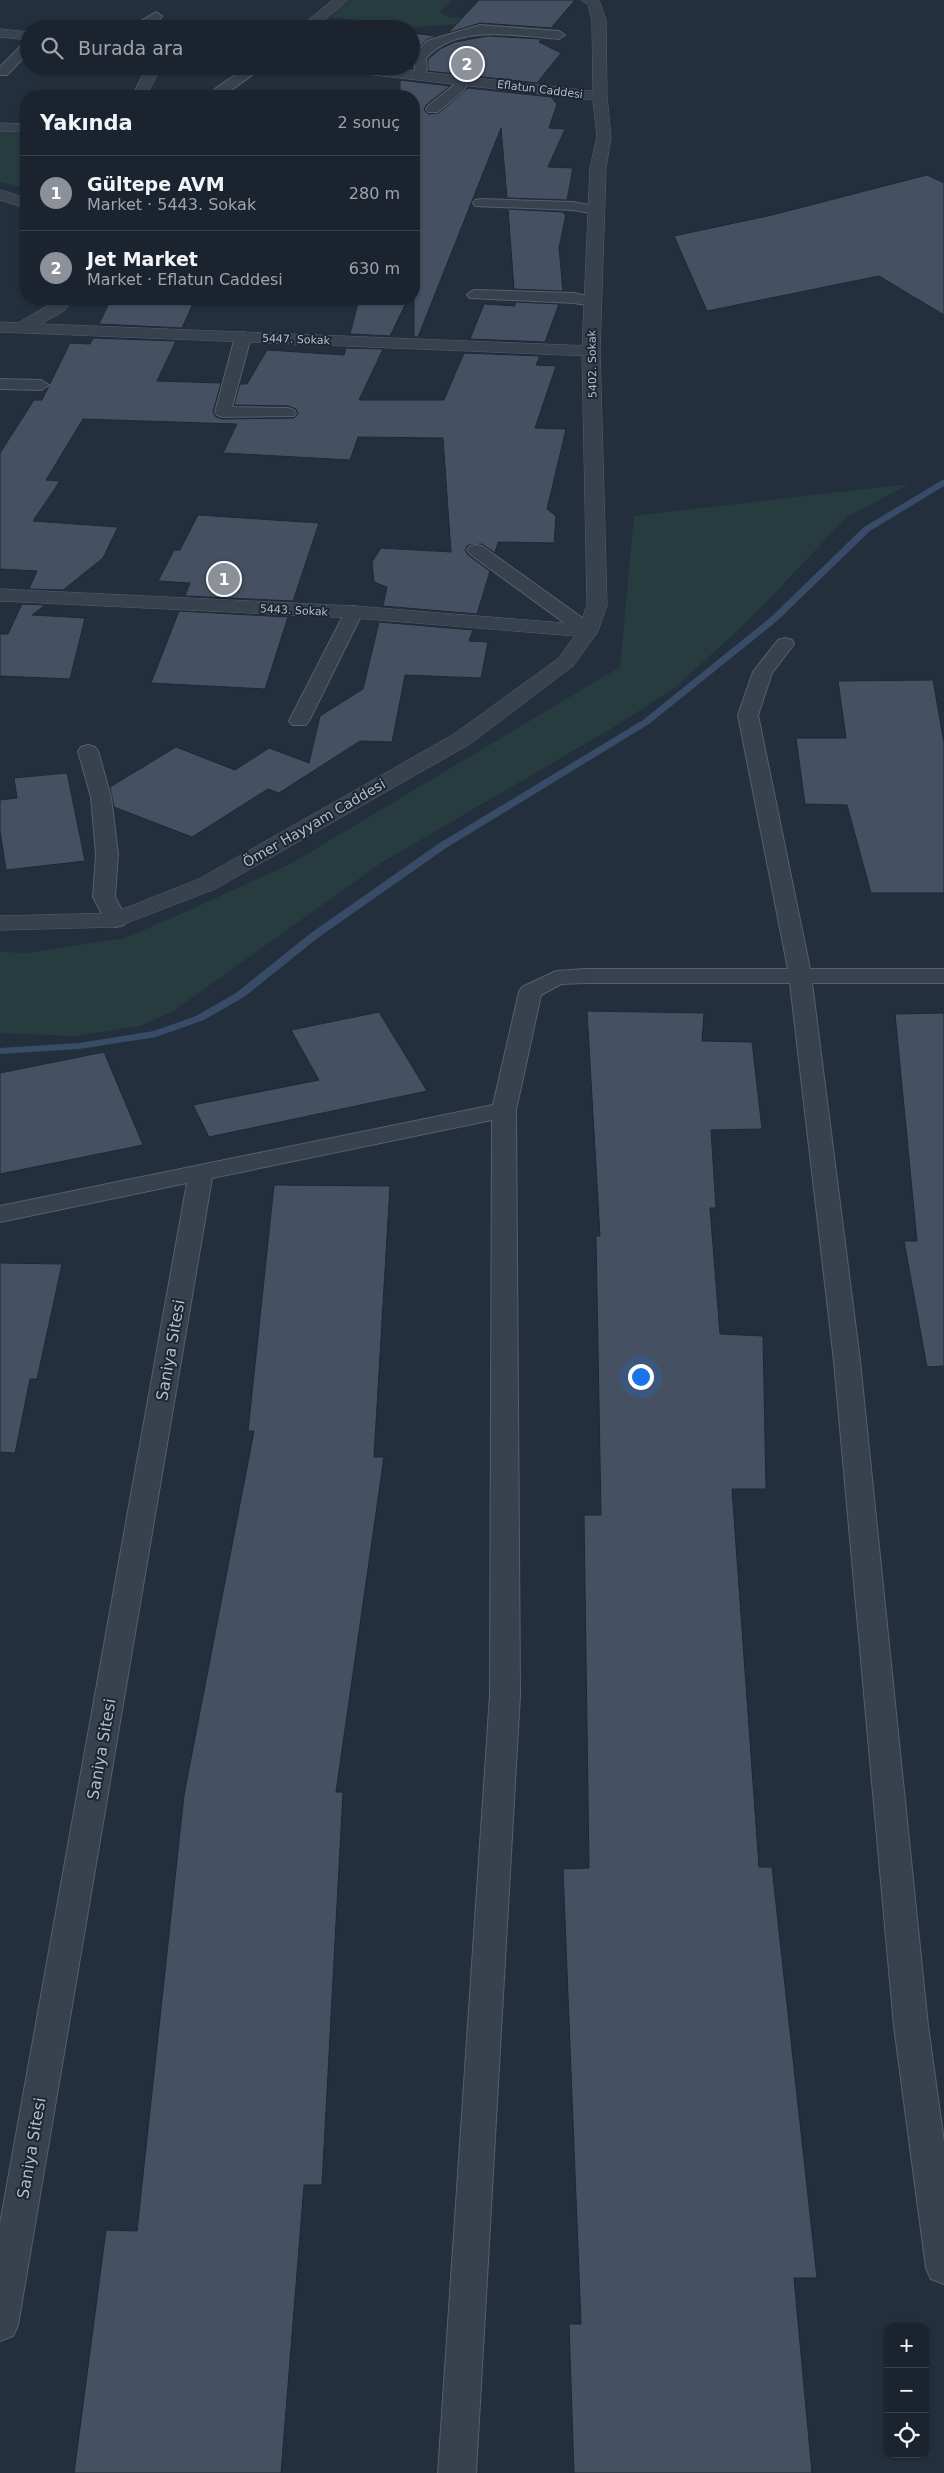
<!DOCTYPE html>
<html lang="tr">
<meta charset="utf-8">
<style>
:root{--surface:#1b232e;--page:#282f3a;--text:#f1f3f6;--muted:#a0a4aa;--line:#39404a;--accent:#8c9099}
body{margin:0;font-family:"DejaVu Sans",sans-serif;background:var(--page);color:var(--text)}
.controls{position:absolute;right:15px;bottom:15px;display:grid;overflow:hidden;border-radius:10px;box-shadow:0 1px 4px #0004}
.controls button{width:45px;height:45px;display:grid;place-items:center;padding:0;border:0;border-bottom:1px solid var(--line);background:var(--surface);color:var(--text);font:25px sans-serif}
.you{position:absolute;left:640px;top:1376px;width:18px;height:18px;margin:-12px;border:4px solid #fff;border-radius:50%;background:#1a73e8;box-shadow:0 0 0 8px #1a73e833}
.badge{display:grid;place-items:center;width:32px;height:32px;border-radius:50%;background:var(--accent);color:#fff;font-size:16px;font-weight:700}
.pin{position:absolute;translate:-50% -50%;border:2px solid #fff;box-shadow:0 1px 5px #0006}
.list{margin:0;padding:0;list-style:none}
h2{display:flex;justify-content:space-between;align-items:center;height:65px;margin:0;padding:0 20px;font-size:21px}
h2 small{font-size:16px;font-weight:400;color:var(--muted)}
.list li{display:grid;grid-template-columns:32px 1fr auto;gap:15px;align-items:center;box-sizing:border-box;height:75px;padding:0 20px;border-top:1px solid var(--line)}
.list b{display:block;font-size:19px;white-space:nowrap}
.list p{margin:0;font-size:16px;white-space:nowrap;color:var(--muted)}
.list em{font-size:16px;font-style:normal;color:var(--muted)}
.icon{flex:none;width:28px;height:28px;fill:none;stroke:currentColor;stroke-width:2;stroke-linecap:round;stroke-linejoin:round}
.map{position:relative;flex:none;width:944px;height:2473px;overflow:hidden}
.search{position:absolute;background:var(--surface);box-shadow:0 1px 4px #0004;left:20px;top:20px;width:400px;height:55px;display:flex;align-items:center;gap:12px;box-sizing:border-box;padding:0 18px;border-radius:28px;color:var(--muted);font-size:19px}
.panel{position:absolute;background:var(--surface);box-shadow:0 1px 4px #0004;left:20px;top:90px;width:400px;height:215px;border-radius:20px}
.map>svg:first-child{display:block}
.green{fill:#263c3f}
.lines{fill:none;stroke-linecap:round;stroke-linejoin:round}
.stream{fill:#394c67;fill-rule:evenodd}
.building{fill:#455162;stroke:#1f2835}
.service-casing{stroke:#565f6c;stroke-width:2}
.minor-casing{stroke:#565f6c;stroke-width:1}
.tertiary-casing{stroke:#565f6c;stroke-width:1}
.service{fill:#38414e;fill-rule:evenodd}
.minor{fill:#38414e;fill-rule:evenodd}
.tertiary{fill:#38414e;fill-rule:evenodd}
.labels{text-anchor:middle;stroke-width:4;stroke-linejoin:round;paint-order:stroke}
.far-street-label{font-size:11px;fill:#b4bcc9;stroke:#1d2633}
.street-label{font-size:14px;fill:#b4bcc9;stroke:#1d2633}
.near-street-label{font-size:16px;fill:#b4bcc9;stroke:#1d2633}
</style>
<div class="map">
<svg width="944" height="2473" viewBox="0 0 944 2473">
<rect width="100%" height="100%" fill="#242f3e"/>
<path class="green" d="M 350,0 L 452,0 L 439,12 L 448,17 L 461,18 L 457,24 L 417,27 L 330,17 Z
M 0,132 L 26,133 L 26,188 L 0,182 Z
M 909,484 L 847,517 L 751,618 L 676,687 L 609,730 L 381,863 L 172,1012 L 140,1026 L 75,1036 L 0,1033 L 0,952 L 28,953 L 124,938 L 179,915 L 290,864 L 620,667 L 634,516 Z"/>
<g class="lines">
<path class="stream" d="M 944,479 L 944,486 L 870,531 L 777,621 L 649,724 L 446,848 L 319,937 L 244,997 L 204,1020 L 156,1037 L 79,1049 L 0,1054 L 0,1048 L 79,1043 L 154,1031 L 196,1016 L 236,993 L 311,933 L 438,844 L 643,720 L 771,617 L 864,527 Z"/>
</g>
<path class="building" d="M 479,0 L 575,0 L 551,28 L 480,23 L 448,33 Z
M 411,33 L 428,35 L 437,36 L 426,40 L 411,57 Z
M 488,36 L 541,39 L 539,42 L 561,53 L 537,83 L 428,71 L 428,59 L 440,49 L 455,42 Z
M 400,80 L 450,86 L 426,105 L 424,110 L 428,114 L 439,113 L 468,88 L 551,97 L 557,104 L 549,128 L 565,129 L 548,167 L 573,168 L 567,200 L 507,198 L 501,128 L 418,337 L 414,337 L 414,96 L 400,96 Z
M 927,175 L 944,183 L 944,315 L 879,276 L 707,311 L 674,236 L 772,215 Z
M 508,209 L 564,212 L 564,214 L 566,214 L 559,248 L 563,291 L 514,289 Z
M 111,299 L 195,299 L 182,328 L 99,324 Z
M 359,299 L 408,299 L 390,336 L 350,334 Z
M 515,302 L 559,304 L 545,342 L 470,339 L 484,304 L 515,306 Z
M 93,338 L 176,341 L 157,381 L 221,383 L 213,412 L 216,417 L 223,419 L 294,418 L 298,414 L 296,409 L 288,406 L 234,405 L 240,384 L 247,384 L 267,350 L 344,355 L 346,348 L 383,349 L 359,400 L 444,400 L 464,353 L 540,356 L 536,365 L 556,366 L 535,428 L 566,429 L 547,509 L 556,516 L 554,543 L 498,542 L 495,553 L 482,544 L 468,545 L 465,550 L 468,555 L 490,571 L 477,614 L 383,606 L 387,587 L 374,582 L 372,562 L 381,548 L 451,552 L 443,438 L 358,437 L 350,460 L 223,453 L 237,424 L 83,419 L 46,480 L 60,481 L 33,521 L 118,527 L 103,558 L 63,590 L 29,589 L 37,571 L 1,569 L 0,571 L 0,453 L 34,400 L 42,400 L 70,343 L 90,344 Z
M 198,515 L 319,523 L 293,601 L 185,596 L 190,583 L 158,581 L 174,550 L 180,550 Z
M 22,604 L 45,605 L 32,615 L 85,618 L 70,679 L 0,676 L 0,634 L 8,634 Z
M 179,611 L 288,617 L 265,689 L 151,683 Z
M 379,622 L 473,630 L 469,641 L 488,642 L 481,678 L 405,675 L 392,742 L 360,741 L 279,793 L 268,789 L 192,837 L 114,807 L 110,787 L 176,747 L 235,770 L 269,748 L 309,763 L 320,716 L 363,689 Z
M 933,680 L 944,743 L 944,893 L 871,893 L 847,805 L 805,804 L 796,738 L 846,738 L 838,681 Z
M 67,773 L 85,861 L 6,870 L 0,831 L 0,800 L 17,798 L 14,778 Z
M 587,1011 L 704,1013 L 702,1041 L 752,1042 L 762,1129 L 711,1130 L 716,1208 L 710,1208 L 720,1334 L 763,1336 L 766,1489 L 732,1489 L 759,1867 L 772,1867 L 817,2278 L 794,2278 L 812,2473 L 574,2473 L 569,2324 L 581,2324 L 563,1869 L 589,1868 L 584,1515 L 601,1515 L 596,1236 L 600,1236 Z
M 379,1012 L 427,1091 L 209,1137 L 193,1105 L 319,1080 L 291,1030 Z
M 944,1013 L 944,1366 L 927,1367 L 904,1241 L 917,1241 L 895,1014 Z
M 104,1052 L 143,1145 L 0,1174 L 0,1073 Z
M 274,1185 L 390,1186 L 374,1457 L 384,1457 L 336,1792 L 343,1792 L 322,2185 L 304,2185 L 281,2473 L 74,2473 L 106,2230 L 137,2231 L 184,1795 L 254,1431 L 248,1431 Z
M 0,1263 L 62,1264 L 37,1379 L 30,1379 L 15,1453 L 0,1452 Z"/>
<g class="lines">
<defs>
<path id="service" d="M 156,12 L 162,16 L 160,19 L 143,29 L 127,29 Z
M 480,25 L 559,31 L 565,35 L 559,39 C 517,36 457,23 426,58 L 427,69 L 423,78 L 413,78 L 412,75 L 415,69 L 413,57 L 427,41 Z
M 29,41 L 29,52 L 7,75 L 0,75 L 0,67 L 25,42 Z
M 249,66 L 264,66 L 226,94 L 216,94 L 214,91 L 216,88 Z
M 463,76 L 470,80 L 464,90 L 438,112 L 428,112 L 426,109 L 428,106 L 454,85 L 458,77 Z
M 480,199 L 573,202 L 601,207 L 603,210 L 596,214 L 573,210 L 475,206 L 473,203 L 475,200 Z
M 475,290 L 574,293 L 597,298 L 600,301 L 592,306 L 574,303 L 470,298 L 467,295 L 470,292 Z
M 243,332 L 251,337 L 232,407 L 288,408 L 294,410 L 296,413 L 294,416 L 223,417 L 217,415 L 215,412 L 235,337 Z
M 0,379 L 41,380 L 49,385 L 41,390 L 0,389 Z
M 476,545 L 482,546 L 595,627 L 597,631 L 595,635 L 581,635 L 470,554 L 467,550 L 470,546 Z
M 354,606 L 361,608 L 363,612 L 309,721 L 306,725 L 292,725 L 289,721 L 345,612 L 347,608 Z
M 785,638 L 792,640 L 794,644 L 772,673 L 758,715 L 810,969 L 944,969 L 944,983 L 812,983 L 860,1361 L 928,2026 L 944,2142 L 944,2284 L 931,2279 L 926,2268 L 894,2026 L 834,1361 L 790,983 L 586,983 L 561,984 L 541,995 L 516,1110 L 520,1695 L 476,2473 L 438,2473 L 490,1695 L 492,1120 L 212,1178 L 18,2325 L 13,2336 L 0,2341 L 0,2224 L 187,1183 L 0,1222 L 0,1206 L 493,1105 L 519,992 L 522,987 L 556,971 L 586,969 L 788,969 L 738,715 L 753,672 L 778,640 Z
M 88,745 L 95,747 L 98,751 L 111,797 L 118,854 L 115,897 L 127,920 L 124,925 L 116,927 L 108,925 L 93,897 L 96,854 L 91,797 L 78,751 L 81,747 Z"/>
<path id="minor" d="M 333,0 L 348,0 L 314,29 L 298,29 Z
M 581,0 L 599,0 L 606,20 L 607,96 L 600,100 L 593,96 L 592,20 L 588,5 Z
M 148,66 L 162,66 L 146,96 L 132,96 Z
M 0,123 L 26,124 L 26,132 L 0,131 Z
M 0,190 L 26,198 L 26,208 L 0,200 Z
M 56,299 L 73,299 L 64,311 L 41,324 L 591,346 L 597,347 L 600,351 L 597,355 L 591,356 L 0,332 L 0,322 L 18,323 L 52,303 Z
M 0,589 L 354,606 L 588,625 L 595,627 L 598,631 L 595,635 L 588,637 L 354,618 L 0,601 Z"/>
<path id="tertiary" d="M 0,29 L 29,32 L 29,40 L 0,37 Z
M 323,66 L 371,66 L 600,92 L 607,96 L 611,137 L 606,168 L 600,351 L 607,605 L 598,631 L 573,666 L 470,744 L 215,889 L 116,927 L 0,930 L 0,916 L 113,913 L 199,879 L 454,734 L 559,658 L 578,631 L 587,605 L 582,351 L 590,168 L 597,137 L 593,100 L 330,70 Z"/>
</defs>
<use href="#service" class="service-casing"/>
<use href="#minor" class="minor-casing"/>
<use href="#tertiary" class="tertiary-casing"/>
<use href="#service" class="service"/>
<use href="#minor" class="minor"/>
<use href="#tertiary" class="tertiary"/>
</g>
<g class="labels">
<g class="far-street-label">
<text transform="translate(540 89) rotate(7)" y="4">Eflatun Caddesi</text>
<text transform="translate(296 339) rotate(2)" y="4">5447. Sokak</text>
<text transform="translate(592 364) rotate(-91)" y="4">5402. Sokak</text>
<text transform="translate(294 610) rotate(3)" y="4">5443. Sokak</text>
</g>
<g class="street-label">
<text transform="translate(314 823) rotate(-30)" y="5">Ömer Hayyam Caddesi</text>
</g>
<g class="near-street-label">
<text transform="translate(170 1350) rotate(-80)" y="6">Saniya Sitesi</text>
<text transform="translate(101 1749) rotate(-80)" y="6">Saniya Sitesi</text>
<text transform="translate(31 2148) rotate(-80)" y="6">Saniya Sitesi</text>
</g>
</g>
</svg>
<div class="controls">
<button>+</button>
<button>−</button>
<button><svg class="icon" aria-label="locate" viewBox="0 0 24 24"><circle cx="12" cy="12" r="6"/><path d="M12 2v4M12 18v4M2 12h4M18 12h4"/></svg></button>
</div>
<div class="you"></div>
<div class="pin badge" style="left:224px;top:579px">1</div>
<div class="pin badge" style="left:467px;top:64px">2</div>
<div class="search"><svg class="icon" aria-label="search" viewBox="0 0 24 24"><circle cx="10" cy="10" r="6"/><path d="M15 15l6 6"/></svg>Burada ara</div>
<section class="panel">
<h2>Yakında<small>2 sonuç</small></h2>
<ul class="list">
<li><span class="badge">1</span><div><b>Gültepe AVM</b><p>Market · 5443. Sokak</p></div><em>280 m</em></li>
<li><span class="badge">2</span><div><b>Jet Market</b><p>Market · Eflatun Caddesi</p></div><em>630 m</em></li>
</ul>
</section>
</div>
